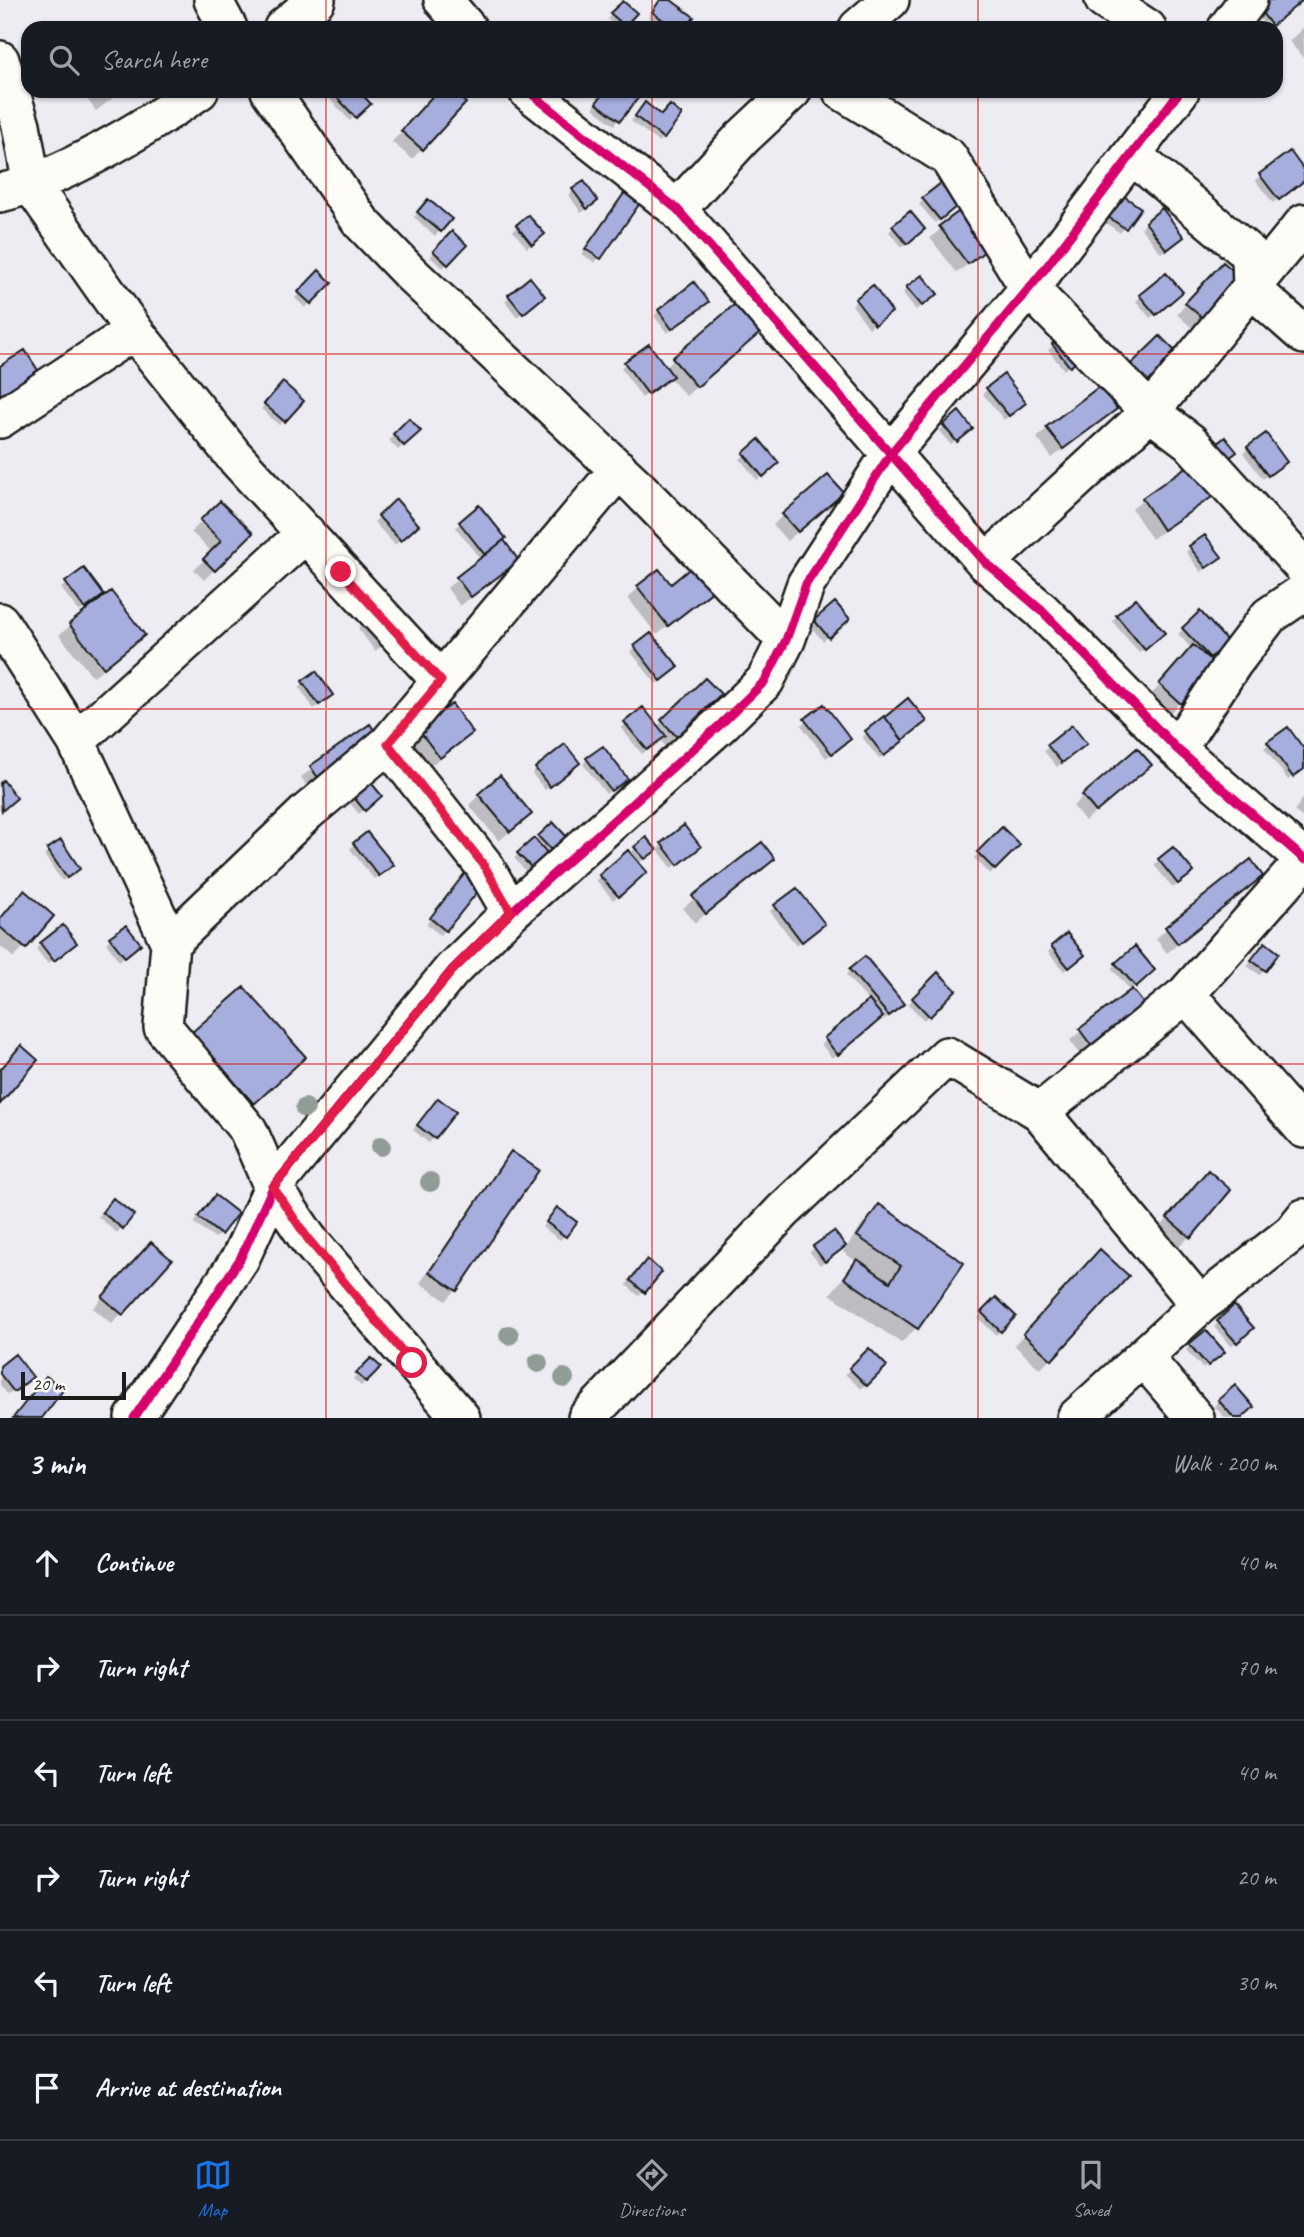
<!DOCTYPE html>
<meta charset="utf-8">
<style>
:root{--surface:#171b24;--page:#242831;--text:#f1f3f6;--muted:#9ea1a6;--line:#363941;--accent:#1a73e8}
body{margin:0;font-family:Caveat,sans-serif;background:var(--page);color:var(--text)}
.scale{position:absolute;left:21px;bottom:18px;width:105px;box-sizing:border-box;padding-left:7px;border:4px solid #1c1c1c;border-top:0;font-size:19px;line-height:24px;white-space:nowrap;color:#1c1c1c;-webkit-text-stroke:5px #fdfcf7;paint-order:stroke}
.stop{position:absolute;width:21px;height:21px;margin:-16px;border:5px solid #e11d48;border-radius:50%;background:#fff}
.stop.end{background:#e11d48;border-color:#fff;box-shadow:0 2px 7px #0008}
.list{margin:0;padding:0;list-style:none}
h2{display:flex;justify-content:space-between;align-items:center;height:91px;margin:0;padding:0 28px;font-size:30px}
h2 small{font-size:23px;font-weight:400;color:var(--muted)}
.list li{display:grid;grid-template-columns:46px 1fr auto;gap:21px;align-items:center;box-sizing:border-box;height:105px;padding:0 28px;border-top:2px solid var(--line)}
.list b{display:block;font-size:26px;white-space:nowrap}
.list em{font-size:23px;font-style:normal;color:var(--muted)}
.icon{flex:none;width:38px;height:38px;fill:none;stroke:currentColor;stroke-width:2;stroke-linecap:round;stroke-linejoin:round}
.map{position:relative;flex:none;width:1304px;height:1418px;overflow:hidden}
.search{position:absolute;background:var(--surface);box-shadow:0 2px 5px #0004;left:21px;right:21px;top:21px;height:77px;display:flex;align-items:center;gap:18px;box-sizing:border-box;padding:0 24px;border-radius:21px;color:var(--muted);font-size:26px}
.sheet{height:721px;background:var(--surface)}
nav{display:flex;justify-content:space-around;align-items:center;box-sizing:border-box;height:98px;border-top:2px solid var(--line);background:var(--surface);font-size:19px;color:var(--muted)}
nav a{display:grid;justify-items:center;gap:4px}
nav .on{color:var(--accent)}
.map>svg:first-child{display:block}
.shadow{fill:#0003}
.building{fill:#a6aede;stroke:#1c1c1c;stroke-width:2}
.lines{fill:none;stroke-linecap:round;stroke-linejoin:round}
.minor-casing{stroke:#1c1c1c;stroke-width:42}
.minor{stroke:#fdfcf7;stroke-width:37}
.cycleway-casing{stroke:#fdfcf7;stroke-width:13}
.cycleway{stroke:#d6006c;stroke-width:9}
.tree{fill:#919c96}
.route{stroke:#e11d48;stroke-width:9}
.grid{fill:none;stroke:#d62828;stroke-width:2;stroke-opacity:0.55}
</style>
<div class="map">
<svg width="1304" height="1418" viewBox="0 0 1304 1418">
<rect width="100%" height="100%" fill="#ececf2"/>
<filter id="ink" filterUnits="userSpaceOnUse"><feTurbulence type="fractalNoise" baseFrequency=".0143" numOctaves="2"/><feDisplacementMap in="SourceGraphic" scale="14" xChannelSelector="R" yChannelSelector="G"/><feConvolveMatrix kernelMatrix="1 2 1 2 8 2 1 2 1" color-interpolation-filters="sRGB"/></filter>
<g filter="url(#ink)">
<path class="shadow" d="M 661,0 L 668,0 L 684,28 L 663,28 L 648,17 Z
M 1301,0 L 1268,28 L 1252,11 Z
M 623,3 L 634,13 L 617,28 L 607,19 Z
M 1304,27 L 1304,59 L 1289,41 Z
M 87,91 L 122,91 L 96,111 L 83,94 Z
M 338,91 L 357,91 L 368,104 L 350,121 L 330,99 Z
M 439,91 L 450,91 L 422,149 L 412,159 L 392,142 Z
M 606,91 L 628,91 L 636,97 L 614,125 L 593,108 Z
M 640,109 L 663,138 L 658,142 L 631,121 Z
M 1289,154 L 1304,173 L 1304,180 L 1273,203 L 1255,180 Z
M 950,179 L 961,201 L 935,223 L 919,204 Z
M 573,190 L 591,206 L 581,213 L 569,195 Z
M 621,199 L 638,203 L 595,263 L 582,254 Z
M 1116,201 L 1138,209 L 1120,233 L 1102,220 Z
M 428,202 L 449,220 L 435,236 L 414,217 Z
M 964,209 L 991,245 L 957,273 L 930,238 Z
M 528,218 L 538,239 L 527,248 L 513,231 Z
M 1146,223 L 1177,241 L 1161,253 L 1141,228 Z
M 893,227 L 918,233 L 902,247 L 889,232 Z
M 452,234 L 464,245 L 443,268 L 430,257 Z
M 319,273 L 330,283 L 305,308 L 295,298 Z
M 1212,274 L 1240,279 L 1194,330 L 1177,314 Z
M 1166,275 L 1176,297 L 1150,318 L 1136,301 Z
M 907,289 L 931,298 L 916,310 L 903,293 Z
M 509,297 L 538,300 L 517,317 L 505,301 Z
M 856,300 L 885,316 L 869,328 L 852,305 Z
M 702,306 L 667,333 L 654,316 L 659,311 Z
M 734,306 L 747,343 L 686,396 L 669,377 L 642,398 L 621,368 L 626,363 L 665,368 Z
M 1067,334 L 1078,359 L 1064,370 L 1048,350 Z
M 283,384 L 302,401 L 279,425 L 261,409 Z
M 987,389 L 1019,408 L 1004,420 L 983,394 Z
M 1114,409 L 1052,458 L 1037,438 L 1047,428 Z
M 959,414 L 966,433 L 951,445 L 939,431 Z
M 409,420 L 419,431 L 398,450 L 389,440 Z
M 759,442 L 772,468 L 757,480 L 740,459 Z
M 1248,448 L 1280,466 L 1263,479 L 1243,453 Z
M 1216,492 L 1152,539 L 1132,509 L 1143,499 Z
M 396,502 L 416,525 L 395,545 L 374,522 Z
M 220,503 L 250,533 L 204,580 L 194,570 L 212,552 L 191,532 Z
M 831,503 L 787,541 L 773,525 L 783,515 Z
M 460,523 L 517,561 L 460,606 L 447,588 L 481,560 L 456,528 Z
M 1191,547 L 1215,562 L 1201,572 L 1186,552 Z
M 83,571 L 97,599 L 79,612 L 61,588 Z
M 671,586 L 710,591 L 657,635 L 628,598 L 638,588 Z
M 111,593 L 143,635 L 93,677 L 59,635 Z
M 1136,601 L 1158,638 L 1139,653 L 1112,621 Z
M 835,604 L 847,619 L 823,641 L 810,626 Z
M 376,614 L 388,642 L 375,651 L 358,628 Z
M 1200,614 L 1225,641 L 1207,659 L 1180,702 L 1170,713 L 1150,696 L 1192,649 L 1178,634 Z
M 635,647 L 672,672 L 656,684 L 631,652 Z
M 316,674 L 326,699 L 314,709 L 299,687 Z
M 705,680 L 719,694 L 665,746 L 660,740 L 642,754 L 621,728 L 626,724 L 657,727 Z
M 908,701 L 920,725 L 879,759 L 862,737 Z
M 806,721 L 844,744 L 826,758 L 801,725 Z
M 369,727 L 310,791 L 301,777 Z
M 419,730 L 471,733 L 429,767 L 409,740 Z
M 1269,744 L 1304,752 L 1304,769 L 1288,780 L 1264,748 Z
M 1049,746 L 1080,748 L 1057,767 L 1044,751 Z
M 587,759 L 621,783 L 606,794 L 583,764 Z
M 573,768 L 545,790 L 532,774 L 536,769 Z
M 1139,775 L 1085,821 L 1073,806 L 1083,796 Z
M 3,783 L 15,797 L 0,811 L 0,785 Z
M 479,795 L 519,824 L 499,841 L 469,805 Z
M 352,796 L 375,800 L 359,814 L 347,800 Z
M 1304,797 L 1304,819 L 1294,811 Z
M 553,824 L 565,837 L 526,872 L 514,858 Z
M 684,827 L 694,851 L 672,868 L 657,849 Z
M 1002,830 L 1017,845 L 990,874 L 974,858 Z
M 354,844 L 387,869 L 374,879 L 350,849 Z
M 761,844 L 773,859 L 695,923 L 683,908 Z
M 636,848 L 650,854 L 638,864 L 640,877 L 613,900 L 596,880 Z
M 49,851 L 73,873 L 62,881 L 44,855 Z
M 1159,860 L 1187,877 L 1173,888 L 1154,865 Z
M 465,875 L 445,930 L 440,935 L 426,924 Z
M 1261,876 L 1167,953 L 1156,939 L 1166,929 Z
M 797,890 L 818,928 L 796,945 L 770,911 Z
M 51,916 L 14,958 L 0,946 L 0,920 Z
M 125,927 L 134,949 L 119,961 L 106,943 Z
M 41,944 L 70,947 L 48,964 L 36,949 Z
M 1053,947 L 1078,959 L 1064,971 L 1048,952 Z
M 1260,949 L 1276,953 L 1260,975 L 1247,966 Z
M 1116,964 L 1148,974 L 1131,989 L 1145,1009 L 1083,1058 L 1070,1040 L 1131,991 L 1112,969 Z
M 850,970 L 897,1008 L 884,1020 L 881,1016 L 832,1058 L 821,1044 L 869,1002 L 846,975 Z
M 938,974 L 954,990 L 924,1020 L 908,1004 Z
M 192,1035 L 288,1072 L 237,1118 Z
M 433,1105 L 453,1113 L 429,1143 L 413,1130 Z
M 511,1154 L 456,1290 L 446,1301 L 420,1283 L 501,1164 Z
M 1198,1183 L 1189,1237 L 1179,1247 L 1159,1229 Z
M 211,1202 L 220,1234 L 215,1238 L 194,1223 Z
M 108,1204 L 131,1215 L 117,1233 L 98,1217 Z
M 880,1206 L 962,1263 L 916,1328 L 901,1343 L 830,1294 L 857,1262 L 843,1252 L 864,1222 Z
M 552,1214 L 565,1236 L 560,1240 L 542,1227 Z
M 815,1247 L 839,1251 L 820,1265 L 810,1252 Z
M 141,1255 L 169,1260 L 112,1324 L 93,1308 Z
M 1090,1262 L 1127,1276 L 1040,1369 L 1014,1345 Z
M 643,1266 L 643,1291 L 639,1296 L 626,1285 Z
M 996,1300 L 1014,1316 L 996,1335 L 978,1318 Z
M 1234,1308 L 1251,1328 L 1231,1346 L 1214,1327 Z
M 1206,1332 L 1223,1352 L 1203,1369 L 1186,1350 Z
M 869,1350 L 884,1366 L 861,1389 L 845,1374 Z
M 371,1360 L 379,1367 L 361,1386 L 353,1379 Z
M 0,1368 L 26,1382 L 8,1395 L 0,1385 Z
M 1234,1387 L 1240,1418 L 1225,1418 L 1214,1406 Z"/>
<path class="building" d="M 660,0 L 671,0 L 694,17 L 687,28 L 674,28 L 652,12 Z
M 1262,0 L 1303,0 L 1272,26 L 1256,5 Z
M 623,1 L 637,13 L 625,26 L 610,13 Z
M 336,91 L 359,91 L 371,104 L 356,118 L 333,93 Z
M 437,91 L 453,91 L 466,103 L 423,150 L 401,131 Z
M 605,91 L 631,91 L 639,97 L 620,121 L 596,103 Z
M 645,102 L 661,115 L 670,105 L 682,115 L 664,139 L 635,116 Z
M 1290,151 L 1304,170 L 1304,181 L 1279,200 L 1259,174 Z
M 950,176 L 968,197 L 940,220 L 922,198 Z
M 584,181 L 598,201 L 587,209 L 572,189 Z
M 625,192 L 640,203 L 601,259 L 585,249 Z
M 1121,194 L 1141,208 L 1126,229 L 1105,215 Z
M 428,199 L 452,219 L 441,232 L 417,212 Z
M 965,207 L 993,245 L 968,264 L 939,226 Z
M 1162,208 L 1184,237 L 1167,250 L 1145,222 Z
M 910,211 L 925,229 L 907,244 L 892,226 Z
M 528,215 L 545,234 L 532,245 L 516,225 Z
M 452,231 L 467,245 L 448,265 L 433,251 Z
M 1223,262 L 1243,279 L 1206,321 L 1185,303 Z
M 319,270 L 332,283 L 311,304 L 298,292 Z
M 1166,273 L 1183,292 L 1156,315 L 1139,295 Z
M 922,275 L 938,294 L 922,306 L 906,287 Z
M 530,277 L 545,296 L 523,314 L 508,295 Z
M 694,282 L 709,302 L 672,329 L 658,310 Z
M 873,285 L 892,312 L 875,325 L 855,299 Z
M 735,304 L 760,333 L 697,387 L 672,358 Z
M 1067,332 L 1085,355 L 1070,367 L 1052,344 Z
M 1160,336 L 1182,358 L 1151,389 L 1128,367 Z
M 649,344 L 673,376 L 648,394 L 624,362 Z
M 25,350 L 41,375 L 0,401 L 0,366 Z
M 1004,374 L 1026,403 L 1009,416 L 986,388 Z
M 283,382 L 304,401 L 285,422 L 264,404 Z
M 1100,386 L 1117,409 L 1063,449 L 1046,427 Z
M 959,411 L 973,429 L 957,442 L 943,425 Z
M 409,418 L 421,431 L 404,446 L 393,434 Z
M 1266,433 L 1287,462 L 1268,476 L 1247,447 Z
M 1225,437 L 1237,452 L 1221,464 L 1210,449 Z
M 759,439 L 779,463 L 763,477 L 743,453 Z
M 1196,460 L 1218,493 L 1163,530 L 1142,498 Z
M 828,475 L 844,493 L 798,532 L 782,514 Z
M 396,499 L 419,525 L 401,541 L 378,516 Z
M 220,501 L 253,533 L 215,571 L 203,559 L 221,541 L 200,520 Z
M 479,505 L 506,538 L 485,555 L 459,522 Z
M 1205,535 L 1222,557 L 1206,568 L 1189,546 Z
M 504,540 L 519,561 L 471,597 L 456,577 Z
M 693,566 L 713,591 L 668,626 L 637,586 L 659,569 L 671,584 Z
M 84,568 L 104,595 L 85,609 L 65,582 Z
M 111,591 L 145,635 L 104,668 L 69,624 Z
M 1136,598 L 1165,633 L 1145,650 L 1116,615 Z
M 835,602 L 850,619 L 829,638 L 814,620 Z
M 1200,611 L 1228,642 L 1210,658 L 1182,628 Z
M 651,633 L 679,667 L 661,681 L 634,646 Z
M 1193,645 L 1216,665 L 1181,704 L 1159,684 Z
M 316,671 L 333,695 L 319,705 L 302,681 Z
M 705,678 L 721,694 L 677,737 L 661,720 Z
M 908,698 L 927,721 L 903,740 L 885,717 Z
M 452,704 L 473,733 L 440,758 L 418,729 Z
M 824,704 L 851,739 L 832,754 L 804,719 Z
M 643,707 L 666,736 L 647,750 L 624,722 Z
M 884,716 L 903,741 L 884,756 L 865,731 Z
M 370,724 L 381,740 L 321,782 L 310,766 Z
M 1072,725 L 1087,744 L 1062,763 L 1047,745 Z
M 1288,727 L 1304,749 L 1304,769 L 1293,777 L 1267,742 Z
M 565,744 L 580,763 L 550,787 L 535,768 Z
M 603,746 L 628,779 L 611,791 L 586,758 Z
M 1137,748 L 1152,765 L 1096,812 L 1082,795 Z
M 500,775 L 532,814 L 510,832 L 478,794 Z
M 368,779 L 382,796 L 365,811 L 351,794 Z
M 3,780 L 17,798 L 2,811 L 0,783 Z
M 553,822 L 567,837 L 552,851 L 538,836 Z
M 684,825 L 701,847 L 678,865 L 661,843 Z
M 1002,827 L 1020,845 L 995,870 L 977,852 Z
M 367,832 L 394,865 L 379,876 L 353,843 Z
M 646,837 L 657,850 L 645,859 L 634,847 Z
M 534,838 L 548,854 L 532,868 L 517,853 Z
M 61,840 L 80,869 L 67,878 L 47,849 Z
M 762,842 L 775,859 L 706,914 L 692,896 Z
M 1173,847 L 1194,872 L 1178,884 L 1158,859 Z
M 628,850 L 647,872 L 619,897 L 599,875 Z
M 1251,859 L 1263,876 L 1178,944 L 1165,927 Z
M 469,868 L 486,881 L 446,931 L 430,918 Z
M 797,888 L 825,924 L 802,942 L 774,905 Z
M 24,890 L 54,916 L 26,949 L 0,927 L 0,919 Z
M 63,925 L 77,943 L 54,961 L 40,943 Z
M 126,925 L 141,944 L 125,957 L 109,937 Z
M 1067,933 L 1085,955 L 1069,968 L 1051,946 Z
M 1265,942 L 1279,953 L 1266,971 L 1251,960 Z
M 1135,946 L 1155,970 L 1136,987 L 1115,963 Z
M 865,956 L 904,1004 L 889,1016 L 849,969 Z
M 938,972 L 956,990 L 930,1017 L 912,998 Z
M 244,987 L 306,1057 L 254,1104 L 191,1033 Z
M 1132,989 L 1148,1009 L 1094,1049 L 1079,1029 Z
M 869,1000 L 883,1017 L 838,1055 L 824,1038 Z
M 21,1045 L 38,1060 L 0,1104 L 0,1070 Z
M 438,1098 L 456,1112 L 435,1139 L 417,1125 Z
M 511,1151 L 539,1170 L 457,1291 L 429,1272 Z
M 1208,1170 L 1231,1190 L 1191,1238 L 1167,1218 Z
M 215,1195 L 238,1213 L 221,1235 L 198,1217 Z
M 113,1198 L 134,1215 L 123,1229 L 102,1212 Z
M 879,1204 L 964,1263 L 918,1329 L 844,1278 L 857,1259 L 890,1282 L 901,1266 L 857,1236 Z
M 557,1207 L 577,1222 L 566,1237 L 546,1222 Z
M 834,1231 L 846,1246 L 825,1262 L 813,1246 Z
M 151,1242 L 172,1260 L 123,1315 L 102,1297 Z
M 1100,1249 L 1129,1276 L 1052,1360 L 1023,1334 Z
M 647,1259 L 662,1272 L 645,1293 L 630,1280 Z
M 996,1297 L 1016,1316 L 1001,1332 L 981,1312 Z
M 1234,1305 L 1254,1328 L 1237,1343 L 1217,1321 Z
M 1206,1330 L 1225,1352 L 1208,1366 L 1189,1344 Z
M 869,1348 L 887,1366 L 867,1386 L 849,1368 Z
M 15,1354 L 33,1377 L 14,1392 L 0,1374 L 0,1366 Z
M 371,1358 L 381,1367 L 366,1382 L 356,1373 Z
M 46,1376 L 64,1389 L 42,1418 L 13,1418 Z
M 1235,1385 L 1254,1407 L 1242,1418 L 1234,1418 L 1218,1400 Z"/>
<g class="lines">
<defs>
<path id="minor" d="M 213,0 L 228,28
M 443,0 L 467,28
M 1104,0 L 1147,28
M 283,28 L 316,0
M 858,28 L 890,0
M 1227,28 L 1248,0
M 0,60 L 21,125 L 32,186 L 134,331 L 234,456 L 441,681
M 270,91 L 361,222 L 411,274 L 637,487 L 786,640
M 528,91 L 677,209 L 986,563 L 1041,610 L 1177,749 L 1304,859
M 842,91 L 948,157 L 1029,288 L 1150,412 L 1190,442 L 1304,568
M 1132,155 L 1251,255 L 1252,289 L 1304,335
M 0,193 C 62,179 146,127 199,91
M 677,209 L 742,138 L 792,91
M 0,419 L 134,331
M 986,563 L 1150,412 L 1304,223
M 0,622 L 76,741 L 170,943 L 163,1027 L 248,1130 L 273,1187 L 308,1239 L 461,1418
M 76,741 L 306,533
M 388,744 L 483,864 L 511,912
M 1177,749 L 1233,663 L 1269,616 L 1304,592
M 170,943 L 307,812 L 388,744 L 619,469
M 1186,994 L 1304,1129
M 1040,1112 L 1186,994 L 1304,861
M 1144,1358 L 1195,1418
M 134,1418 L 240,1259 L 273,1187 L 452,970 L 511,912 L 721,724 L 765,681 L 786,640 L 806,584 L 892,452 L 1041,274 L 1180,91
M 587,1418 L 783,1211 L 947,1056 L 1040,1112 L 1200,1305
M 1076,1418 L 1200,1305 L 1292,1233 L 1304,1218"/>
</defs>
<use href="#minor" class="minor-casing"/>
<use href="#minor" class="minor"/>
<defs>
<path id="cycleway" d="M 528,91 L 677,209 L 986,563 L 1041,610 L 1177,749 L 1304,859
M 134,1418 L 240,1259 L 273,1187 L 452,970 L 511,912 L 721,724 L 765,681 L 786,640 L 806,584 L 892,452 L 1041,274 L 1180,91"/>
</defs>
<use href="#cycleway" class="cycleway-casing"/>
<use href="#cycleway" class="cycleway"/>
</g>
<g class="tree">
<circle cx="305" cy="1108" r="10"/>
<circle cx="381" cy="1146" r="10"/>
<circle cx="430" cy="1182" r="10"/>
<circle cx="509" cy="1335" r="10"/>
<circle cx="538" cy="1363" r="10"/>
<circle cx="564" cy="1378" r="10"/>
</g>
</g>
<g class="lines" filter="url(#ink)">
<path class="route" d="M 341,572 L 441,681 L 388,744 L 483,864 L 511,912 L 452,971 L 273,1187 L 308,1239 L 412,1363"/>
</g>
<path class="grid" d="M 326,0 L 326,28M 652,0 L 652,28M 978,0 L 978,28M 326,91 L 326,1418M 652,91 L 652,1418M 978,91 L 978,1418M 0,354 L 1304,354M 0,709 L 1304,709M 0,1064 L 1304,1064"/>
</svg>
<div class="scale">20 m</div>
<div class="stop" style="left:412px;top:1363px"></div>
<div class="stop end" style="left:341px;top:572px"></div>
<div class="search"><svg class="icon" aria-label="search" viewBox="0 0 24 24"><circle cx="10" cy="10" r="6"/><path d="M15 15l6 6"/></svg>Search here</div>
</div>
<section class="sheet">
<h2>3 min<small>Walk · 200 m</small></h2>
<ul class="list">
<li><svg class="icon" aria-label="ahead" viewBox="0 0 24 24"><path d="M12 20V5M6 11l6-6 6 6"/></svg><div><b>Continue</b></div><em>40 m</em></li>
<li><svg class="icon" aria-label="right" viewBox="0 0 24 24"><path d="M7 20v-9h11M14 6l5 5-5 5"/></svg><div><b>Turn right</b></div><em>70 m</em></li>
<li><svg class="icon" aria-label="left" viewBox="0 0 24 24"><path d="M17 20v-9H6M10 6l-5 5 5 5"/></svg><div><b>Turn left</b></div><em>40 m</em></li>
<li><svg class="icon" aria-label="right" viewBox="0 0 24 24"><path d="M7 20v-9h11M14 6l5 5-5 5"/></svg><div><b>Turn right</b></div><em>20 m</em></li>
<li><svg class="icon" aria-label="left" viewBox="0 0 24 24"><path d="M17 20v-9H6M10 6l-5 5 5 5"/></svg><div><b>Turn left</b></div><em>30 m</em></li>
<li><svg class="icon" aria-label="arrive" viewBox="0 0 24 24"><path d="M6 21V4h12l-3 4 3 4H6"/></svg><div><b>Arrive at destination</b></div></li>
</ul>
</section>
<nav>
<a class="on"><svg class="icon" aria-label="map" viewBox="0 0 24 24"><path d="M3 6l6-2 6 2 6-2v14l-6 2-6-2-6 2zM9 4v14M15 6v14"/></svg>Map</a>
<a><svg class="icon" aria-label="directions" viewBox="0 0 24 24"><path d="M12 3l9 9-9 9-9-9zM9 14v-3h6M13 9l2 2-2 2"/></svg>Directions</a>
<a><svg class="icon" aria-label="saved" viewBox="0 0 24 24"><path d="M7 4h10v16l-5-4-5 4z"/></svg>Saved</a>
</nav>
